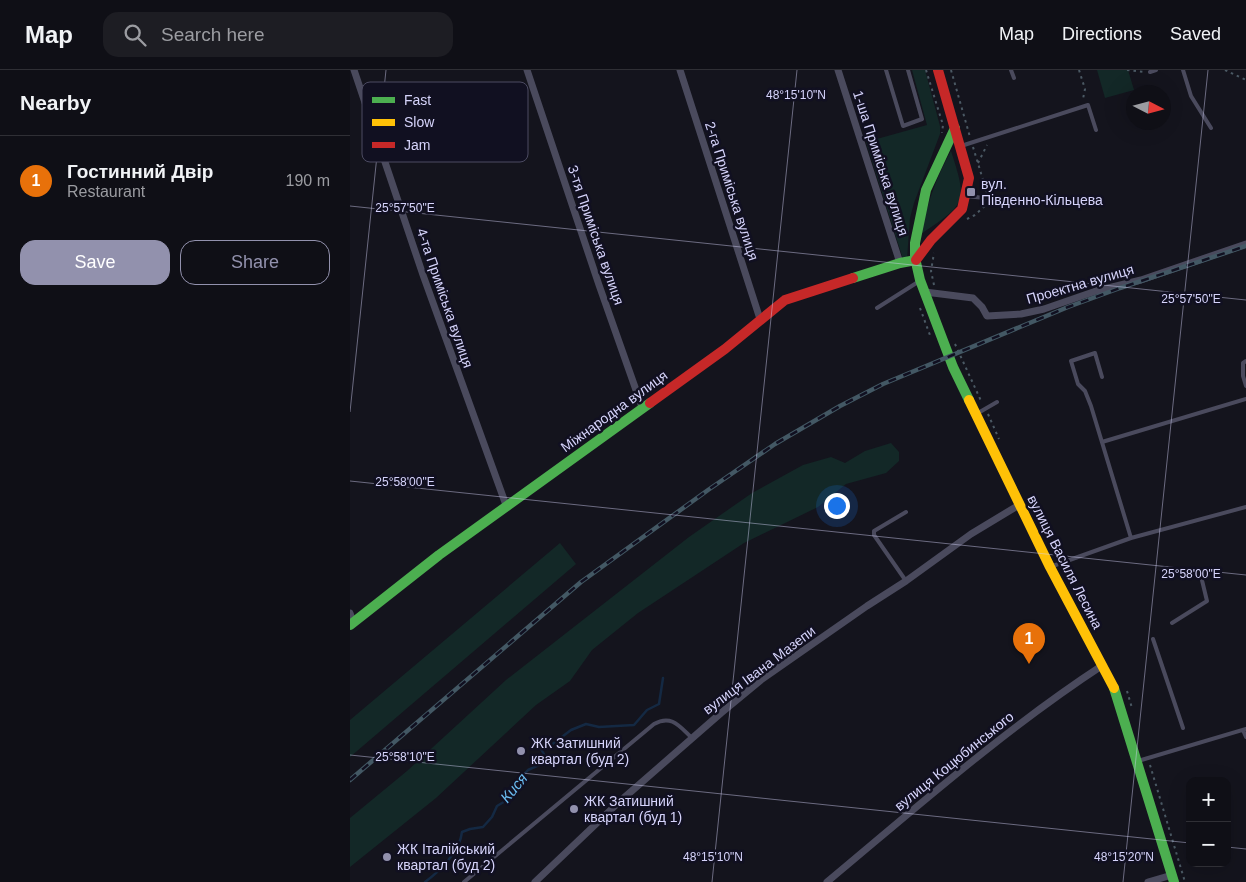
<!DOCTYPE html>
<meta charset="utf-8">
<style>
:root{--surface:#0f0f16;--page:#1d1d23;--text:#f1f3f6;--muted:#9b9ca1;--line:#2f2f35;--accent:#9291ad}
body{margin:0;font-family:Helvetica,sans-serif;background:var(--page);color:var(--text)}
.controls{position:absolute;right:15px;bottom:15px;display:grid;overflow:hidden;border-radius:10px;box-shadow:0 5px 20px #0002}
.controls button{width:45px;height:45px;display:grid;place-items:center;padding:0;border:0;border-bottom:1px solid var(--line);background:var(--surface);color:var(--text);font:25px sans-serif}
.compass{position:absolute;left:776px;top:15px;width:45px;height:45px;border-radius:50%;background:var(--surface);box-shadow:0 5px 20px #0002;rotate:96deg}
.you{position:absolute;left:486px;top:435px;width:18px;height:18px;margin:-12px;border:4px solid #fff;border-radius:50%;background:#1a73e8;box-shadow:0 0 0 8px #1a73e833}
.badge{display:grid;place-items:center;width:32px;height:32px;border-radius:50%;background:var(--accent);color:#fff;font-size:16px;font-weight:700}
.pin{position:absolute;translate:-50% -41px;filter:drop-shadow(0 1px 2px #0008)}
.pin::after{content:'';position:absolute;top:26px;width:18px;height:15px;background:inherit;clip-path:polygon(0 0,100% 0,50% 100%)}
.list{margin:0;padding:0;list-style:none}
h2{display:flex;justify-content:space-between;align-items:center;height:65px;margin:0;padding:0 20px;font-size:21px}
h2 small{font-size:16px;font-weight:400;color:var(--muted)}
.list li{display:grid;grid-template-columns:32px 1fr auto;gap:15px;align-items:center;box-sizing:border-box;height:90px;padding:0 20px;border-top:1px solid var(--line)}
.list b{display:block;font-size:19px;white-space:nowrap}
.list p{margin:0;font-size:16px;white-space:nowrap;color:var(--muted)}
.list em{font-size:16px;font-style:normal;color:var(--muted)}
.actions{display:flex;gap:10px;padding:15px 20px}
.actions a{flex:1;padding:11px 0;border:1px solid var(--accent);border-radius:15px;text-align:center;font-size:18px;color:var(--accent)}
.actions .main{background:var(--accent);color:#fff}
.icon{flex:none;width:28px;height:28px;fill:none;stroke:currentColor;stroke-width:2;stroke-linecap:round;stroke-linejoin:round}
.map{position:relative;flex:none;width:896px;height:812px;overflow:hidden}
header{display:flex;align-items:center;gap:30px;box-sizing:border-box;height:70px;padding:0 25px;background:var(--surface);border-bottom:1px solid var(--line)}
header strong{font-size:24px}
nav{display:flex;gap:28px;margin-inline-start:auto;font-size:18px}
.search{width:350px;height:45px;background:var(--page);display:flex;align-items:center;gap:12px;box-sizing:border-box;padding:0 18px;border-radius:15px;color:var(--muted);font-size:19px}
main{display:flex}
aside{flex:1;background:var(--surface)}
.map>svg:first-child{display:block}
.green{fill:#132827}
.lines{fill:none;stroke-linecap:round;stroke-linejoin:round}
.stream{stroke:#142943;stroke-width:2.5}
.path{stroke:#4b5964;stroke-width:2;stroke-dasharray:2.5 4;stroke-linecap:butt}
.lane{stroke:#4a4a5d;stroke-width:4}
.street{stroke:#4a4a5d;stroke-width:7}
.fast{stroke:#4caf50;stroke-width:10}
.slow{stroke:#ffc107;stroke-width:10}
.jam{stroke:#c62828;stroke-width:10}
.rail-casing{stroke:#435864;stroke-width:4.5}
.rail{stroke:#111021;stroke-width:2.5;stroke-dasharray:8;stroke-linecap:butt}
.ticks{fill:none;stroke:#d6d4fb;stroke-width:1;stroke-opacity:0.45}
.poi-dot{fill:#9291ad;stroke:#111021;stroke-width:2}
.labels{text-anchor:middle;stroke-width:5;stroke-linejoin:round;paint-order:stroke}
.street-label{font-size:14px;fill:#d6d4fb;stroke:#111021}
.poi-label{font-size:14px;fill:#d6d4fb;stroke:#111021;text-anchor:start}
.water-label{font-size:15px;font-style:italic;fill:#6bbdf2;stroke:#111021}
.key{fill:#111021;stroke:#4c4b62;stroke-width:1}
.key-label{font-size:14px;fill:#d6d4fb}
.ticks-label{font-size:12px;text-anchor:middle;fill:#d6d4fb;stroke:#111021;stroke-width:5;stroke-linejoin:round;paint-order:stroke}
</style>
<header>
<strong>Map</strong>
<div class="search"><svg class="icon" aria-label="search" viewBox="0 0 24 24"><circle cx="10" cy="10" r="6"/><path d="M15 15l6 6"/></svg>Search here</div>
<nav><a>Map</a><a>Directions</a><a>Saved</a></nav>
</header>
<main>
<aside>
<h2>Nearby<small></small></h2>
<ul class="list">
<li><span class="badge" style="background:#e8710a">1</span><div><b>Гостинний Двір</b><p>Restaurant</p></div><em>190 m</em></li>
</ul>
<div class="actions"><a class="main">Save</a><a>Share</a></div>
</aside>
<div class="map">
<svg width="896" height="812" viewBox="0 0 896 812">
<rect width="100%" height="100%" fill="#14141d"/>
<path class="green" d="M 562,0 L 575,0 L 590,56 L 590,64 L 564,133 L 560,148 L 557,189 L 553,189 L 516,72 L 577,55 Z
M 747,0 L 778,0 L 784,20 L 755,28 Z
M 601,81 C 618,133 616,134 571,164 C 578,132 585,110 601,81 Z
M 541,373 L 549,382 L 549,391 L 536,403 L 496,414 L 468,437 L 394,473 L 288,543 L 242,580 L 220,611 L 186,635 L 86,728 L 0,797 L 0,748 L 57,701 L 156,610 L 339,467 L 402,423 L 453,395 L 481,387 L 495,393 L 515,381 Z
M 210,473 L 226,494 L 0,687 L 0,650 Z"/>
<g class="lines">
<path class="stream" d="M 75,812 C 90,801 110,781 112,762 L 120,759 L 133,757 L 142,747 L 147,736 L 157,730 L 164,715 L 178,700 L 189,695 L 195,686 L 187,672 L 200,676 L 221,660 L 236,654 L 249,657 L 284,655 L 297,640 L 309,634 L 313,608"/>
<path class="path" d="M 576,0 L 593,55 L 592,63
M 601,0 L 620,67
M 729,0 L 735,19 L 733,29
M 777,0 L 795,2
M 875,0 L 896,10
M 623,77 L 637,123
M 628,93 L 637,75
M 617,149 L 625,145 L 637,134
M 584,215 L 581,201 L 584,183
M 570,238 L 581,268
M 605,274 L 632,333
M 638,344 L 649,369
M 777,621 L 782,638
M 800,695 L 835,812"/>
<path class="lane" d="M 536,0 L 553,56 L 572,49 L 558,0
M 661,0 L 664,8
M 833,0 L 841,26 L 861,58
M 800,2 L 806,0
M 611,76 L 738,35 L 746,60
M 616,126 L 644,129
M 527,238 L 568,212
M 896,291 L 893,293 L 893,306 L 896,316
M 752,307 L 745,283 L 721,291 L 728,314 L 735,321 L 741,336 L 781,468
M 628,343 L 647,332
M 752,372 L 896,329
M 556,442 L 524,461 L 524,465 L 556,511
M 700,497 L 781,468 L 896,437
M 822,553 L 857,531 L 850,502
M 803,569 L 833,658
M 893,660 L 896,667
M 788,691 L 896,659
M 114,812 L 304,654 C 322,644 330,657 342,668"/>
<path class="street" d="M 4,0 L 73,205 L 156,435
M 177,0 L 249,215 L 292,337
M 330,0 L 410,249
M 488,0 L 550,193
M 575,222 L 623,228 L 632,237 L 637,246 L 671,244 L 694,239 L 746,221 L 791,210 L 896,174
M 0,543 L 3,552
M 185,812 L 268,733 L 371,643 L 411,610 L 517,536 L 556,511 L 621,464 L 669,435
M 477,812 C 567,737 655,659 753,595
M 798,812 L 822,805"/>
<path class="fast" d="M 605,58 L 576,120 L 565,173 L 565,188 L 570,210 L 603,297 L 619,330
M 503,208 L 550,193 L 566,190
M 0,555 L 89,485 L 300,333
M 764,618 L 824,812"/>
<path class="slow" d="M 619,330 L 700,497 L 764,618"/>
<path class="jam" d="M 566,190 L 581,170 L 612,139 L 619,108 L 588,0
M 300,333 L 375,279 L 435,230 L 503,208"/>
<defs>
<path id="rail" d="M 0,710 L 231,512 L 358,420 L 425,374 L 490,336 L 533,314 L 718,237 L 770,218 L 896,176"/>
</defs>
<use href="#rail" class="rail-casing"/>
<use href="#rail" class="rail"/>
</g>
<path class="ticks" d="M 0,136 L 896,230M 0,342 L 36,0M 0,411 L 896,505M 0,685 L 840,773M 877,777 L 896,779M 362,812 L 447,0M 773,812 L 858,0"/>
<g class="poi-dot">
<rect x="616" y="117" width="10" height="10" rx="2.5"/>
<circle cx="171" cy="681" r="5"/>
<circle cx="224" cy="739" r="5"/>
<circle cx="37" cy="787" r="5"/>
</g>
<g class="labels">
<g class="street-label">
<text transform="translate(531 93) rotate(72)" y="5">1-ша Приміська вулиця</text>
<text transform="translate(382 121) rotate(72)" y="5">2-га Приміська вулиця</text>
<text transform="translate(246 165) rotate(71)" y="5">3-тя Приміська вулиця</text>
<text transform="translate(730 214) rotate(-16)" y="5">Проектна вулиця</text>
<text transform="translate(95 228) rotate(71)" y="5">4-та Приміська вулиця</text>
<text transform="translate(264 341) rotate(-36)" y="5">Міжнародна вулиця</text>
<text transform="translate(715 492) rotate(63)" y="5">вулиця Василя Лесина</text>
<text transform="translate(409 600) rotate(-37)" y="5">вулиця Івана Мазепи</text>
<text transform="translate(604 691) rotate(-39)" y="5">вулиця Коцюбинського</text>
</g>
<g class="poi-label">
<text x="631" y="119">вул.<tspan x="631" dy="16">Південно-Кільцева</tspan></text>
<text x="181" y="678">ЖК Затишний<tspan x="181" dy="16">квартал (буд 2)</tspan></text>
<text x="234" y="736">ЖК Затишний<tspan x="234" dy="16">квартал (буд 1)</tspan></text>
<text x="47" y="784">ЖК Італійський<tspan x="47" dy="16">квартал (буд 2)</tspan></text>
</g>
<g class="water-label">
<text transform="translate(164 718) rotate(-51)" y="5">Кися</text>
</g>
</g>
<rect x="12" y="12" width="166" height="80" rx="8" class="key"/>
<rect x="22" y="27" width="23" height="6" fill="#4caf50"/>
<rect x="22" y="49" width="23" height="7" fill="#ffc107"/>
<rect x="22" y="72" width="23" height="6" fill="#c62828"/>
<g class="key-label">
<text x="54" y="35">Fast</text>
<text x="54" y="57">Slow</text>
<text x="54" y="80">Jam</text>
</g>
<g class="ticks-label">
<text x="446" y="29">48°15'10"N</text>
<text x="55" y="142">25°57'50"E</text>
<text x="841" y="233">25°57'50"E</text>
<text x="55" y="416">25°58'00"E</text>
<text x="841" y="508">25°58'00"E</text>
<text x="55" y="691">25°58'10"E</text>
<text x="363" y="791">48°15'10"N</text>
<text x="774" y="791">48°15'20"N</text>
</g>
</svg>
<div class="controls">
<button>+</button>
<button>−</button>
</div>
<svg class="compass" viewBox="-18 -18 36 36"><path d="M0-13l5 13h-10z" fill="#e53935"/><path d="M0 13l5-13h-10z" fill="#9b9ca1"/></svg>
<div class="you"></div>
<div class="pin badge" style="left:679px;top:594px;background:#e8710a">1</div>
</div>
</main>
